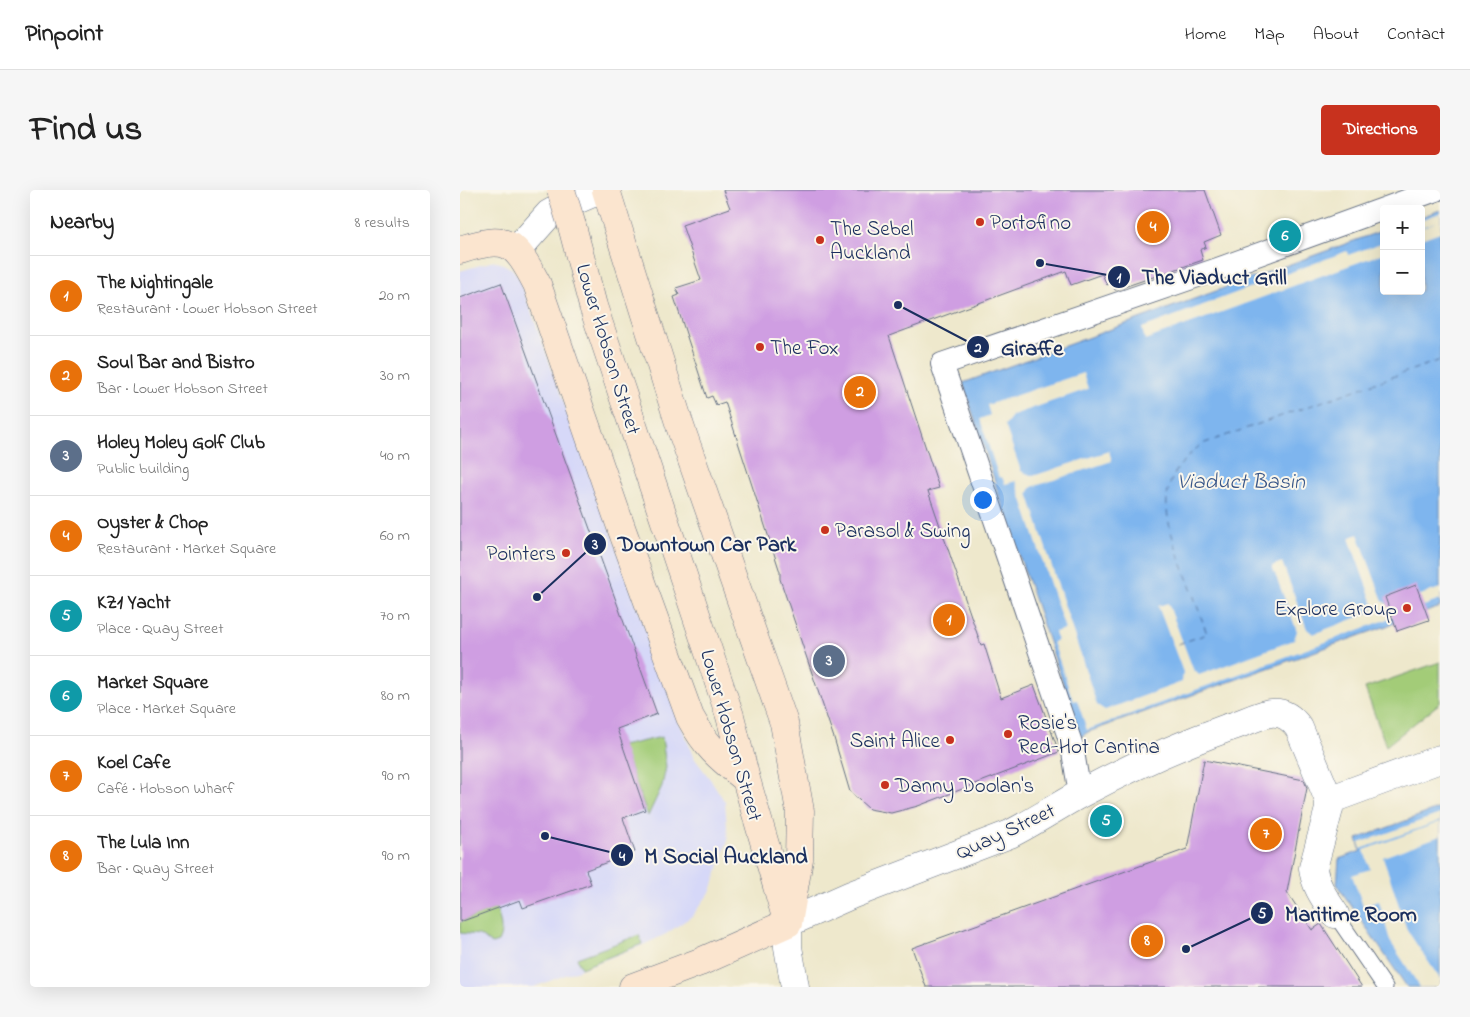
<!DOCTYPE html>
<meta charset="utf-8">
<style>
:root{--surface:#fff;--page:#f6f6f6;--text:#222;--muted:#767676;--line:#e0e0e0;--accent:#c8321e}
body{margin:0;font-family:"Indie Flower",sans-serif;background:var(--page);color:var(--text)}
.controls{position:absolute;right:15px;top:15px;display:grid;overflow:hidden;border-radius:5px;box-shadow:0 5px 20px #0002}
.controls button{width:45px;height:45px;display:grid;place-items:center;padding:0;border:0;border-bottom:1px solid var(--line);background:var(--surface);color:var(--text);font:25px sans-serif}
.you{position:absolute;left:522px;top:309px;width:18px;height:18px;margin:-12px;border:4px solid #fff;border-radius:50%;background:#1a73e8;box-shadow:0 0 0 8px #1a73e833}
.badge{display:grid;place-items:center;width:32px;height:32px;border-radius:50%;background:var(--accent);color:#fff;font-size:16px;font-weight:700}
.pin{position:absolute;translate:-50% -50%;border:2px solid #fff;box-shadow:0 1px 5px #0006}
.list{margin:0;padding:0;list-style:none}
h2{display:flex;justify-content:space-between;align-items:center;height:65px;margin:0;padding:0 20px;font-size:21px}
h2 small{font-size:16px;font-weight:400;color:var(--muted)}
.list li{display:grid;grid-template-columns:32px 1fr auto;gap:15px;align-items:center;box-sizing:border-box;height:80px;padding:0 20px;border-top:1px solid var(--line)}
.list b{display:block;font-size:19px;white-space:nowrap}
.list p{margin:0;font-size:16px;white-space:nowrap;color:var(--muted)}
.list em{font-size:16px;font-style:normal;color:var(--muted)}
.map{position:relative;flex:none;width:980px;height:797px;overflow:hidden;border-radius:5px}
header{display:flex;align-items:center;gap:30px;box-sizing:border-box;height:70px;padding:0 25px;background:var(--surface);border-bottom:1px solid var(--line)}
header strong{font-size:24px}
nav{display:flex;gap:28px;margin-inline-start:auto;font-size:18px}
.intro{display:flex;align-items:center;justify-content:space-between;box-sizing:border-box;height:120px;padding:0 30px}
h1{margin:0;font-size:35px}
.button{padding:12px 22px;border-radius:5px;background:var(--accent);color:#fff;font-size:18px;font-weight:700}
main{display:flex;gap:30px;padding:0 30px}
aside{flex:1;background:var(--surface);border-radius:5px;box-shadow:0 5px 20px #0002}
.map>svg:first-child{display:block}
.built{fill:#d6d8f8}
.green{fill:#a3cc78;stroke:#5f7e6b}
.water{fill:#7eb5ee;stroke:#4c72a6}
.pier{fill:#eee8cc}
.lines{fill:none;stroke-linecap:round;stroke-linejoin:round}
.ferry{stroke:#395789;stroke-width:1;stroke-dasharray:6 5;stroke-linecap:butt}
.building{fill:#cf9ee2}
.service-casing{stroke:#657084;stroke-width:17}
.pedestrian-casing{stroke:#657084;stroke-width:24}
.minor-casing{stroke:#657084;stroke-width:29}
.secondary-casing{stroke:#657084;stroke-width:29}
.service{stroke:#fff;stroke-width:15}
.pedestrian{stroke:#fff;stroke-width:22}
.minor{stroke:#fff;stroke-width:28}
.secondary{stroke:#fbe5cf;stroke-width:28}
.secondary-bridge-casing{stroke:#657084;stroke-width:29;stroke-linecap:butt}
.secondary-bridge{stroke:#fbe5cf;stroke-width:28}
.poi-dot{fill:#c8321e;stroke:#fbf7ec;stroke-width:2}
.labels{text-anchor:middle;stroke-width:4;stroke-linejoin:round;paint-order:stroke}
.poi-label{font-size:21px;fill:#1b2f5e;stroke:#fbf7ec;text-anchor:start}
.street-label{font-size:21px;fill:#1b2f5e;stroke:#fbf7ec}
.water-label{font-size:22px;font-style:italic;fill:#395789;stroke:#fbf7ec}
.leader{fill:none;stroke:#1b2f5e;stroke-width:2}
.callout-dot{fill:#1b2f5e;stroke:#fbf7ec;stroke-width:2}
.mark-label{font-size:15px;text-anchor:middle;font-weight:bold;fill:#fff}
.callout-label{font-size:22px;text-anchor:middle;font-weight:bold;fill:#1b2f5e;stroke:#fbf7ec;stroke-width:4;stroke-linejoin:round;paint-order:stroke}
</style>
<header>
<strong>Pinpoint</strong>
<nav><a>Home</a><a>Map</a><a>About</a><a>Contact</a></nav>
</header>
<div class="intro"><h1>Find us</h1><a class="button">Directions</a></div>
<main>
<aside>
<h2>Nearby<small>8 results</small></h2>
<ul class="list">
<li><span class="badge" style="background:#e8710a">1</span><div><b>The Nightingale</b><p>Restaurant · Lower Hobson Street</p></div><em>20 m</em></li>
<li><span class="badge" style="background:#e8710a">2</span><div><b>Soul Bar and Bistro</b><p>Bar · Lower Hobson Street</p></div><em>30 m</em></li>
<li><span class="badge" style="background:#5c6f8a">3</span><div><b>Holey Moley Golf Club</b><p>Public building</p></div><em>40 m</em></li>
<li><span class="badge" style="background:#e8710a">4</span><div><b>Oyster &amp; Chop</b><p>Restaurant · Market Square</p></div><em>60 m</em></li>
<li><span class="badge" style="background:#0f9aa8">5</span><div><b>KZ1 Yacht</b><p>Place · Quay Street</p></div><em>70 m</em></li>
<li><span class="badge" style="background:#0f9aa8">6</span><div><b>Market Square</b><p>Place · Market Square</p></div><em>80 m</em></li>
<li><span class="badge" style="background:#e8710a">7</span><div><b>Koel Cafe</b><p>Café · Hobson Wharf</p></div><em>90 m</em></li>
<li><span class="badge" style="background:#e8710a">8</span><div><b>The Lula Inn</b><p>Bar · Quay Street</p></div><em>90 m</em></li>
</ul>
</aside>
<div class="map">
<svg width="980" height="797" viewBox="0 0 980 797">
<rect width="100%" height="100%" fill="#fbf7ec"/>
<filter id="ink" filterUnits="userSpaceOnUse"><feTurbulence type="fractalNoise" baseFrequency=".02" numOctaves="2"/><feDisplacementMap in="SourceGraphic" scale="10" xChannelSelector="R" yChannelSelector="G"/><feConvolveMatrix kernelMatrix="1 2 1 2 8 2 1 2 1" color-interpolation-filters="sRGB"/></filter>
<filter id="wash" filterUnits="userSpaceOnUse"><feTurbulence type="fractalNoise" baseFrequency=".0096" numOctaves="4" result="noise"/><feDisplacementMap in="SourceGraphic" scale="20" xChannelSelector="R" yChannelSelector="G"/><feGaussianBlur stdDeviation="1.12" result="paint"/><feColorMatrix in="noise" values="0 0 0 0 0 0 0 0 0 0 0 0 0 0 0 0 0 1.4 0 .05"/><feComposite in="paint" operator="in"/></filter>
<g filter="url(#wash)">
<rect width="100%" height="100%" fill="#eee8cc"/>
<path class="built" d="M 34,71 L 43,74 L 52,79 L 59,88 L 218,529 L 235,569 L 253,593 L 265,612 L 268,650 L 251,701 L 232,726 L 206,744 L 181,756 L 74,797 L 0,797 L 0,81 Z"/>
<path class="green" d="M 980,472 L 980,513 L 926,556 L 905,498 Z
M 202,547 L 206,577 L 202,596 L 188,626 L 162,556 Z
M 36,718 C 40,729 44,741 38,752 L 32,754 L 19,745 L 0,743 L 0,732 Z
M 179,745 L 182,754 L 121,778 L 117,768 Z"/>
<path class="water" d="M 980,20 L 980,417 L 628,542 L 619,548 L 610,513 L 557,359 L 503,193 L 924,40 L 924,101 L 961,101 L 961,27 Z
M 980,618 L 980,797 L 947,797 L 877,695 L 879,669 L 901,661 L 897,649 Z"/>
<path class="pier" d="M 980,23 L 980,42 L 961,49 L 961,38 L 976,32 L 961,37 L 961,30 Z
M 924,52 L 924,63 L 685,150 L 682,138 L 887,61 L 888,65 Z
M 623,183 L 628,199 L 553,225 L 545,235 L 561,281 L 573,286 L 649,261 L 652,271 L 572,297 L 568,303 L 637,515 L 645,520 L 722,492 L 723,482 L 698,416 L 708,413 L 733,479 L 739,485 L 834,450 L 837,441 L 812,376 L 822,372 L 847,439 L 853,444 L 912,422 L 913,414 L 889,348 L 898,344 L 923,411 L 930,416 L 980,398 L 980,410 L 627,540 L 617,510 L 613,511 L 593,452 L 597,450 L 595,442 L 605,439 L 556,291 L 545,294 L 542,287 L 539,288 L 520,229 L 530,225 L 527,215 Z
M 980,624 L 980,631 L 901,659 L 899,653 Z
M 980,632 L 980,646 L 923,667 L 947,740 L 980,789 L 980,797 L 960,797 L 930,751 L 919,711 L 903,716 L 892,685 L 910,679 L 904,660 Z"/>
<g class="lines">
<path class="ferry" d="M 718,454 L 747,444 C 739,421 731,398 722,375 C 704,324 693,292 742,254 L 980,170"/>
</g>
<g id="blocks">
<path class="building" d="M 263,0 L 745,0 L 761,45 L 744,52 L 746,57 L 740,60 L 743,70 L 655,100 L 652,92 L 647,95 L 642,84 L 611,95 L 606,81 L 429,146 L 479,298 L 468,301 L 521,455 L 524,454 L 541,508 L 574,495 L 599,562 L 458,616 L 431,623 L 409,619 L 390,602 L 374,548 L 320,389 L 320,382 L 265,212 L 256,215 L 252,206 L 247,208 L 214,107 L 219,105 L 216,98 L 241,90 L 222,35 L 270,18 Z
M 41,93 L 197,524 L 157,539 L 185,620 L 163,628 L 175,662 L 126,680 L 131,694 L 63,718 L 60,710 L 0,732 L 0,108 Z
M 956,395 L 969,430 L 937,441 L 925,407 Z
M 744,570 L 844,590 L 847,598 L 827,702 L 852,740 L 861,734 L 902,797 L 466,797 L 452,758 L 727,659 Z"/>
</g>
</g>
<g filter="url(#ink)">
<use href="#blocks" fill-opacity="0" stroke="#657084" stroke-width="1"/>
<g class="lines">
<defs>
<path id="service" d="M 875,724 L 925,797"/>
<path id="pedestrian" d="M 620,604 L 612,556 L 482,174 L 755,80 L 976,0"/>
<path id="minor" d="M 57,60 L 89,24 L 105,15 L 140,0
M 869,610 L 980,569
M 335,797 L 328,757 L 328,733 L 391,705 L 550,644 C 574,632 596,617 620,604 C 667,579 717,556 767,538 C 781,534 796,526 810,523 C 823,521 832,528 839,538 L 869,610 L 869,619 L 853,678 C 855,696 865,709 875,724"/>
<path id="secondary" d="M 146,0 L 221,239 L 324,533 L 340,621 L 339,669 L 328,733
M 112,36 L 133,116 L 270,526 L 286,589 L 326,727
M 0,60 C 48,44 55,52 77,94 L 162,340 L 230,527 C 247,558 259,567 286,589
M 173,797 L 240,772 L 328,733"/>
</defs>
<use href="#service" class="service-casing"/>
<use href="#pedestrian" class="pedestrian-casing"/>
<use href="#minor" class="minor-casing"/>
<use href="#secondary" class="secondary-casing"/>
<use href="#service" class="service"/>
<use href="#pedestrian" class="pedestrian"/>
<use href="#minor" class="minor"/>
<use href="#secondary" class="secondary"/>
<defs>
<path id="secondary-bridge" d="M 101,0 L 112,36"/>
</defs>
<use href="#secondary-bridge" class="secondary-bridge-casing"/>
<use href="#secondary-bridge" class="secondary-bridge"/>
</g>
</g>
<g class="poi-dot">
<circle cx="520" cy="32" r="5"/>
<circle cx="360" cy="50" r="5"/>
<circle cx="300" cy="157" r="5"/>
<circle cx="365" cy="340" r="5"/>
<circle cx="106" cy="363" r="5"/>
<circle cx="947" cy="418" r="5"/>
<circle cx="548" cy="544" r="5"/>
<circle cx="490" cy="550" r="5"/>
<circle cx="425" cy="595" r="5"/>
</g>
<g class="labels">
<g class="poi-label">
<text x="530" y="39">Portofino</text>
<text x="370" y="45">The Sebel<tspan x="370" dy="24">Auckland</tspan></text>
<text x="310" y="164">The Fox</text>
<text x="375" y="347">Parasol &amp; Swing</text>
<text x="96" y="370" text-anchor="end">Pointers</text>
<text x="937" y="425" text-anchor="end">Explore Group</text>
<text x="558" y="539">Rosie's<tspan x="558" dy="24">Red-Hot Cantina</tspan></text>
<text x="480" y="557" text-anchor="end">Saint Alice</text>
<text x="435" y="602">Danny Doolan's</text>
</g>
<g class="street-label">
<text transform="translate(149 159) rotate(73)" y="7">Lower Hobson Street</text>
<text transform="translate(272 545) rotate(74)" y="7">Lower Hobson Street</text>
<text transform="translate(545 641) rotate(-25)" y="7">Quay Street</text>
</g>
<g class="water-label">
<text x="781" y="298">Viaduct Basin</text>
</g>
</g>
<path class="leader" d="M580 73L659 87M438 115L518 157M77 407L135 354M85 646L162 665M726 759L802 723"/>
<g class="callout-dot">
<circle cx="580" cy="73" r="5"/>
<circle cx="438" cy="115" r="5"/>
<circle cx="77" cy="407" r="5"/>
<circle cx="85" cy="646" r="5"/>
<circle cx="726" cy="759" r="5"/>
<circle cx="659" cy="87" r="12"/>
<circle cx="518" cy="157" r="12"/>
<circle cx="135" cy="354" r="12"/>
<circle cx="162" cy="665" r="12"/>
<circle cx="802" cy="723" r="12"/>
</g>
<g class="mark-label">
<text x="659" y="92">1</text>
<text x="518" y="162">2</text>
<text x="135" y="359">3</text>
<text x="162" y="671">4</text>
<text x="802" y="728">5</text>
</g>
<g class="callout-label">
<text x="754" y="94">The Viaduct Grill</text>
<text x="572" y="165">Giraffe</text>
<text x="247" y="361">Downtown Car Park</text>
<text x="266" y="673">M Social Auckland</text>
<text x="891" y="731">Maritime Room</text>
</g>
</svg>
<div class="controls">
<button>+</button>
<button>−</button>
</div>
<div class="you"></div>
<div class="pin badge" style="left:489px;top:430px;background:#e8710a">1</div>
<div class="pin badge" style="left:400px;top:202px;background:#e8710a">2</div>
<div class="pin badge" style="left:369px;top:471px;background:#5c6f8a">3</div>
<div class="pin badge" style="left:693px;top:37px;background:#e8710a">4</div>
<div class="pin badge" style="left:646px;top:631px;background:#0f9aa8">5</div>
<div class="pin badge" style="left:825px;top:46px;background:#0f9aa8">6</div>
<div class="pin badge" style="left:806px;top:644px;background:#e8710a">7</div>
<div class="pin badge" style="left:687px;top:751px;background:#e8710a">8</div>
</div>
</main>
